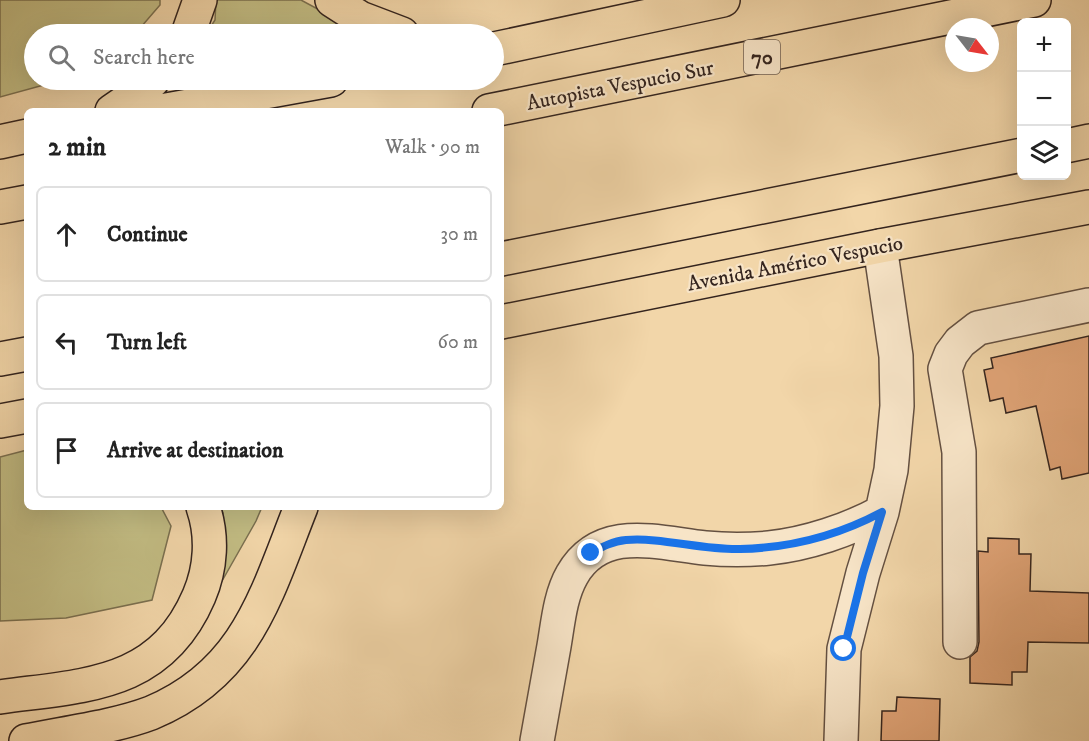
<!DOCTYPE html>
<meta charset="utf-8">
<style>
:root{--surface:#fff;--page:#f2f2f2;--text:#222;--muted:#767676;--line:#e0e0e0}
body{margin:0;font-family:"IM FELL DW Pica",serif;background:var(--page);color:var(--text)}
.controls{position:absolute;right:18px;top:18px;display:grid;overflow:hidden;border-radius:9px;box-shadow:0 6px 24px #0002}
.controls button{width:54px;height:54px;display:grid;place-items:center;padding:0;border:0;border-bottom:2px solid var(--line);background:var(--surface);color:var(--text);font:30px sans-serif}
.compass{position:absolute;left:945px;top:18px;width:54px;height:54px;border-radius:50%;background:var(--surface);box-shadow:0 6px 24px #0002;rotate:121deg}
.stop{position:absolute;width:18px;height:18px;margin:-14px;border:4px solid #1a73e8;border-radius:50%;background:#fff}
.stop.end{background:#1a73e8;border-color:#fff;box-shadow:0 2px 6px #0008}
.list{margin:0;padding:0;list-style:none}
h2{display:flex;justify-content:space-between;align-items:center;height:78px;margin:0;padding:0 24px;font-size:26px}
h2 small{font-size:20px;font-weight:400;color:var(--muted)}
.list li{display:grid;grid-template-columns:39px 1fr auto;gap:18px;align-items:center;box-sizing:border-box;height:96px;margin:0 12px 12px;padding:0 12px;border:2px solid var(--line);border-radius:9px}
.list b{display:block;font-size:22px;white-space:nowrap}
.list em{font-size:20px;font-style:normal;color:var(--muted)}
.icon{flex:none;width:33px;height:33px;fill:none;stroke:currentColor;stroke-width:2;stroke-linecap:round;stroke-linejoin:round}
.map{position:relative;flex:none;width:1089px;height:741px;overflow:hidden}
.search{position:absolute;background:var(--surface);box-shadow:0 6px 24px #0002;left:24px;top:24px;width:480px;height:66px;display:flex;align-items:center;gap:15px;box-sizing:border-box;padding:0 21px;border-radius:33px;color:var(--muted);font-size:22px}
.panel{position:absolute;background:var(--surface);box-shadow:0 6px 24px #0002;left:24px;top:108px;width:480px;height:402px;border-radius:9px}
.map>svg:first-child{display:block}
.green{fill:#c2bc83;stroke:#7b7050;stroke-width:1.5}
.building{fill:#e2a578;stroke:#34241e;stroke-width:1.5}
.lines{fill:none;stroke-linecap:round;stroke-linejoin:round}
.minor-casing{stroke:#645041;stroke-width:36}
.major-casing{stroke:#34241e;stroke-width:36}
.highway-casing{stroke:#34241e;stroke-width:36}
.minor{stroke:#f7e4c7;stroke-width:33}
.major{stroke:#f2d6a9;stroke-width:33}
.highway{stroke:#f2d6a9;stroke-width:33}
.route{stroke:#1a73e8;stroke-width:8}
.labels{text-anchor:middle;stroke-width:4.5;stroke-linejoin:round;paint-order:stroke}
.shield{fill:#f7e4c7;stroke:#6e5e51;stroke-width:1.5}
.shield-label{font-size:20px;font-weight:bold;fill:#34241e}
.street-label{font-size:21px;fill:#34241e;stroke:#f7e4c7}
</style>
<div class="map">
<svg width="1089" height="741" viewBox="0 0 1089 741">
<rect width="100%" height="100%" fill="#f2d6a9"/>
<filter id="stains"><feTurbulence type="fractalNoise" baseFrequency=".00333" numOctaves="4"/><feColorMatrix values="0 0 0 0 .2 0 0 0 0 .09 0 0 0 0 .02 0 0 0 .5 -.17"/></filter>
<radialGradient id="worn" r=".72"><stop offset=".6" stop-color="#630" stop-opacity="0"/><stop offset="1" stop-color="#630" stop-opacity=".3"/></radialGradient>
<path class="green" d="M 0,0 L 160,0 L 160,5 L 135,34 L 34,34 L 34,80 L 62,80 L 0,97 Z
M 216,0 L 301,0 L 364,34 L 206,34 L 215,20 Z
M 27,450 L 27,507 L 161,507 L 171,526 L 152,600 L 66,618 L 0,621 L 0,457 Z
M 221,507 L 262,507 L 256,521 L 209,604 L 223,513 Z"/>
<path class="building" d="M 1089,336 L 1089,473 L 1062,479 L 1060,467 L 1050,470 L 1036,406 L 1006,413 L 1003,398 L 990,401 L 984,370 L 993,368 L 991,358 Z
M 988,538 L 1019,539 L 1019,554 L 1031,554 L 1030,591 L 1089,593 L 1089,643 L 1028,642 L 1027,672 L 1012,672 L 1012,685 L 970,683 L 970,657 L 977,651 L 979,642 L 978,551 L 988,552 Z
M 897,697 L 940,699 L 939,741 L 881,741 L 882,711 L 896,711 Z"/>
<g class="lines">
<defs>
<path id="minor" d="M 960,642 L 959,452 L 945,369 L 951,354 L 960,342 L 978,328 L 1089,305
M 537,741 C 543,709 548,678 554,646 C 558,623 560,596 572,575 C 601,524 658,543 705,548 C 726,550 748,550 769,548 C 807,544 849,530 882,512
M 841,741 L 844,649 L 863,573 L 882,512 L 891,470 L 897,406 L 896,356 L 880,246"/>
<path id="major" d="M 332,0 L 360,18 L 402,34
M 188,34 L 200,0
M 494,49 L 723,0
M 112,111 L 141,91 L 153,80
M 161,111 L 331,80
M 0,142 L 27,136
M 501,322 L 880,246 L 1089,207
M 0,421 L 27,416
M 0,697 C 85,685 160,687 199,596 C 211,568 213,536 203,507
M 26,741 C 65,733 114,727 151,713 C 247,673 266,595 301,507"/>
<path id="highway" d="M 489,111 L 1034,0
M 1066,146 L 1089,141
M 0,207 L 27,202
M 501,259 L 1022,155
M 0,359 L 27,354"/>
</defs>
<use href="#minor" class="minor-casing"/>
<use href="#major" class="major-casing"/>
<use href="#highway" class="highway-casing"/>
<use href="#minor" class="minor"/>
<use href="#major" class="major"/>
<use href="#highway" class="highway"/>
</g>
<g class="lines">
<path class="route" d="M 591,553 C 602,547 613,541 626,540 C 661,537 702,550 740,549 C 789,548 839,535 882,512 L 863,573 L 844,649"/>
</g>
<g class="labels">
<rect class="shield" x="744" y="40" width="36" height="34" rx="4.5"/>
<g class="shield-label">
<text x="762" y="64">70</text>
</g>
<g class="street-label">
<text transform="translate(620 85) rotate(-11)" y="7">Autopista Vespucio Sur</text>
<text transform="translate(795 263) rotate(-11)" y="7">Avenida Américo Vespucio</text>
</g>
</g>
<rect width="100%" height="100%" filter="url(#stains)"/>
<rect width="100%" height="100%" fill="url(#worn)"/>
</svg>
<div class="controls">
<button>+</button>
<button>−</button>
<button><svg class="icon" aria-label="layers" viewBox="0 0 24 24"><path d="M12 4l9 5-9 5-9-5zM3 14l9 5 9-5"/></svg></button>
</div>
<svg class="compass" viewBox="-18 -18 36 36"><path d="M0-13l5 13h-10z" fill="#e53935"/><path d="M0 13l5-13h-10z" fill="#767676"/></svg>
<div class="stop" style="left:844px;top:649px"></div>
<div class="stop end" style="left:591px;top:553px"></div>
<div class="search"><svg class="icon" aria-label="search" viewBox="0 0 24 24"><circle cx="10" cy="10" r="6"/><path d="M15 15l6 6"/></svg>Search here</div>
<section class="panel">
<h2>2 min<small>Walk · 90 m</small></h2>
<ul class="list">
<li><svg class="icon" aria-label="ahead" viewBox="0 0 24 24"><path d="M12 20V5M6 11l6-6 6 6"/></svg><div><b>Continue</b></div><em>30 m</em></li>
<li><svg class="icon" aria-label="left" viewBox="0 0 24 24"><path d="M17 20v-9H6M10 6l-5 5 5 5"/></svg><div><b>Turn left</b></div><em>60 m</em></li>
<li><svg class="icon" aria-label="arrive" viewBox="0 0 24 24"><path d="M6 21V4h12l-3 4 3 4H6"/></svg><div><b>Arrive at destination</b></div></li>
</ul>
</section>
</div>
